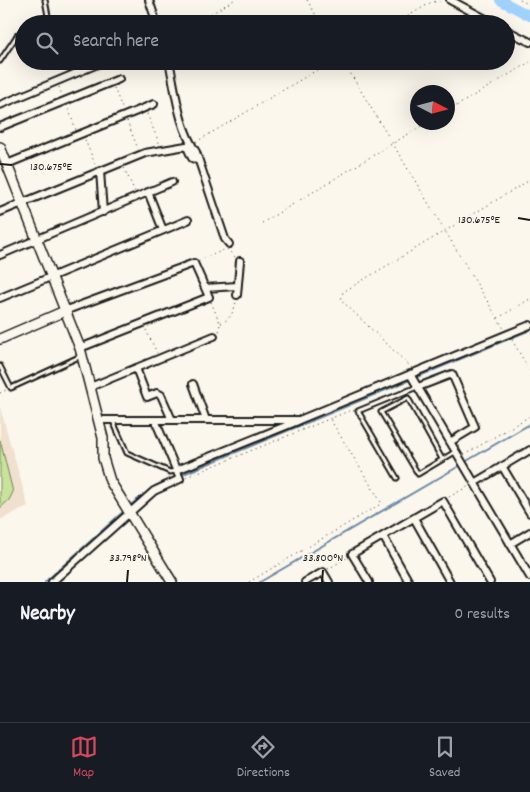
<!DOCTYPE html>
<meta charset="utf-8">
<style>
:root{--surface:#171b24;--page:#242831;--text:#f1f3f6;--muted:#9ea1a6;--line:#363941;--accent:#d1495b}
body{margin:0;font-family:Dekko,sans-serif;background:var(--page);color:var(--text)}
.compass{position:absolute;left:410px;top:85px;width:45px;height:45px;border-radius:50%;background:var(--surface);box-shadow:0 5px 20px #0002;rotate:96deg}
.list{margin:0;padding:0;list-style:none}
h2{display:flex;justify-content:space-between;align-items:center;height:65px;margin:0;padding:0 20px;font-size:21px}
h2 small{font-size:16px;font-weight:400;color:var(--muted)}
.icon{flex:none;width:28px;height:28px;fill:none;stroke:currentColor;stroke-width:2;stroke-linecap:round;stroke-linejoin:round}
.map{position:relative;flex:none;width:530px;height:582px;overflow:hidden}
.search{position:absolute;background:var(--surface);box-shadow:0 5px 20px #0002;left:15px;right:15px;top:15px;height:55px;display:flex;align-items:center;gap:12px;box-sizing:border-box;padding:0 18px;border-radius:28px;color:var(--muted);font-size:19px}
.sheet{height:140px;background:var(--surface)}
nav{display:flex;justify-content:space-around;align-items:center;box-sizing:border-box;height:70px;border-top:1px solid var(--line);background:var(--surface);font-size:14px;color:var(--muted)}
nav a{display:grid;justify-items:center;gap:2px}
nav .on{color:var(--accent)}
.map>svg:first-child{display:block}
.built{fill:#efe1cd}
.green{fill:#c8e49a;stroke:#72805b}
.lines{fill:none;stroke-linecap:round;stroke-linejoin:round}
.stream{stroke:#6b89a3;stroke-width:2}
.river{stroke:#a0d1fd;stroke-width:10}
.service-casing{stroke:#1c1c1c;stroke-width:7}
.minor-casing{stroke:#1c1c1c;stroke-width:10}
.tertiary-casing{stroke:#1c1c1c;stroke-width:12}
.path{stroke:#1c1c1c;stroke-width:1;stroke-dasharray:1 4;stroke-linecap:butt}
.service{stroke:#fbf7ec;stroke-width:3}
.minor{stroke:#fbf7ec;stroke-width:6}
.tertiary{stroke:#fbf7ec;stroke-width:9}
.ticks{fill:none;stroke:#1c1c1c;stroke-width:2}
.ticks-label{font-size:12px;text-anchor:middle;fill:#1c1c1c;stroke:#fbf7ec;stroke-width:4;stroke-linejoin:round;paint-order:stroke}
</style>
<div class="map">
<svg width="530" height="582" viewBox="0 0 530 582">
<rect width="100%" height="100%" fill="#fbf7ec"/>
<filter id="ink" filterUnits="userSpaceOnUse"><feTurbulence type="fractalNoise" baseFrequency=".02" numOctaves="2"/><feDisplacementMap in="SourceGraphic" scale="10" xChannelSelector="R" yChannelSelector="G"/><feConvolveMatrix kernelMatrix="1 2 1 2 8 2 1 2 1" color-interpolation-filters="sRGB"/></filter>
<g filter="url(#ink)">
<path class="built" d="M 0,407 L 28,506 L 0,520 Z"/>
<path class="green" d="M 0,440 L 13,492 L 9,500 L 0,508 Z"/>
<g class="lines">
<path class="stream" d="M 465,462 L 530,424
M 181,475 L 530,330
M 128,507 L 155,486 L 177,476
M 45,582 L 125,510
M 260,582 L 461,465"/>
<path class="river" d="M 500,0 L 530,16"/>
<defs>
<path id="service" d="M 45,24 L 48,16 L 45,0
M 0,61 L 18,34 L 24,32
M 0,366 L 11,388 L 81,356
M 113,421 L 127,453 L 170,472 L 176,471
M 442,459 L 408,398 L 381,412 L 418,474 L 455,452
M 397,478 L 358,411 L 417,387"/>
<path id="minor" d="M 149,0 L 157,24
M 450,0 L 495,24
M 506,30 L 530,42
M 169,61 C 176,92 178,125 196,152 L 225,239 L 229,244
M 0,105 L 105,61
M 0,127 L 119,79
M 187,147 L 192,158 L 199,161
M 7,164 L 154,104
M 100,171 L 103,212
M 148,192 L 163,230
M 0,212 L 145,153 L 192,145
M 0,255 L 172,182
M 205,288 L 237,286
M 237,295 L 240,261
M 0,298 L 188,220
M 67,310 L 194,263 L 209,297 L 80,348
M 136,368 L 147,397 L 157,393 L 161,395 L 172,420
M 410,374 L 530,577
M 193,384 L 206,420
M 90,387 L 214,336
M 418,387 L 452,374 L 475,427 L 450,442
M 98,420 L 299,420 L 530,325
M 502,466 L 530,513
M 177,470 L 298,421
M 474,483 L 530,450
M 414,518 L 450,582
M 383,536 L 409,582
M 510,544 L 530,532
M 52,582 L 154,491 L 180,479 L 155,420
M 305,582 L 323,572 L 329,582
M 369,582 L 352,554 L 443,501 L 490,582"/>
<path id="tertiary" d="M 0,147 L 80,348 L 103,438 L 103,458 L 110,481 L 172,582
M 0,339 L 67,310"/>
</defs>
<use href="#service" class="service-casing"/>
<use href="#minor" class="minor-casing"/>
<use href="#tertiary" class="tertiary-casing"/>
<path class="path" d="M 307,0 L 321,24
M 520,0 L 530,5
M 194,24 L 234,0
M 395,24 L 430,3 L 443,0
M 343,61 L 504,329
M 59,87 L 62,95
M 114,88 L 123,110
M 67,105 L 76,130
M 448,111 L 530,62
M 147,114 L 160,145
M 127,121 L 138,149
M 85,140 L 96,166
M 196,142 L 332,61
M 124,168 L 135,192
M 262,223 L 428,122
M 199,260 L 227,249 L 235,257
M 211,302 L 220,323 L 219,333
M 498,318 L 530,299
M 221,323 C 230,320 234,311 236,302
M 146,330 L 157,353
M 512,340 L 530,371
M 412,368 L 341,300 L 343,292 L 530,180
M 0,393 L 6,390
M 464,455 L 530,416
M 186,477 L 349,411 L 355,411
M 449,497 L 469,486
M 328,569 L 348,557
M 249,582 L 379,505 L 381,502 L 330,419"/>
<use href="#service" class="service"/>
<use href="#minor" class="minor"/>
<use href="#tertiary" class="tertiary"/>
</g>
</g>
<path class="ticks" d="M 0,164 L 12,165M 518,218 L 530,220M 127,582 L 128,570M 322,582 L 323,570"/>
<g class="ticks-label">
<text x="51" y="170">130.675°E</text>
<text x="479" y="223">130.675°E</text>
<text x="128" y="561">33.798°N</text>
<text x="323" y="561">33.800°N</text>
</g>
</svg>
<svg class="compass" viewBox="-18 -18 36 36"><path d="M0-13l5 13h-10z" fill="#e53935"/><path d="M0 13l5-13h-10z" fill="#9ea1a6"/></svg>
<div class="search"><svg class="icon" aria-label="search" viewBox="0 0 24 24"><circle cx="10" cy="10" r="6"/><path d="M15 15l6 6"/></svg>Search here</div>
</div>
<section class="sheet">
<h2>Nearby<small>0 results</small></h2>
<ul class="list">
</ul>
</section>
<nav>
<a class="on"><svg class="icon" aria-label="map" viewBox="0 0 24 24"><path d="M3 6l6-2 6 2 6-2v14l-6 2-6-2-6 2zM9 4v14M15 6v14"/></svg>Map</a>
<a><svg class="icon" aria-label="directions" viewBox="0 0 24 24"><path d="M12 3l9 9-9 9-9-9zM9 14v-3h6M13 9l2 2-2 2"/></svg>Directions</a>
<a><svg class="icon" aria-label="saved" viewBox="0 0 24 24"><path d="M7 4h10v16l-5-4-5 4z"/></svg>Saved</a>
</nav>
